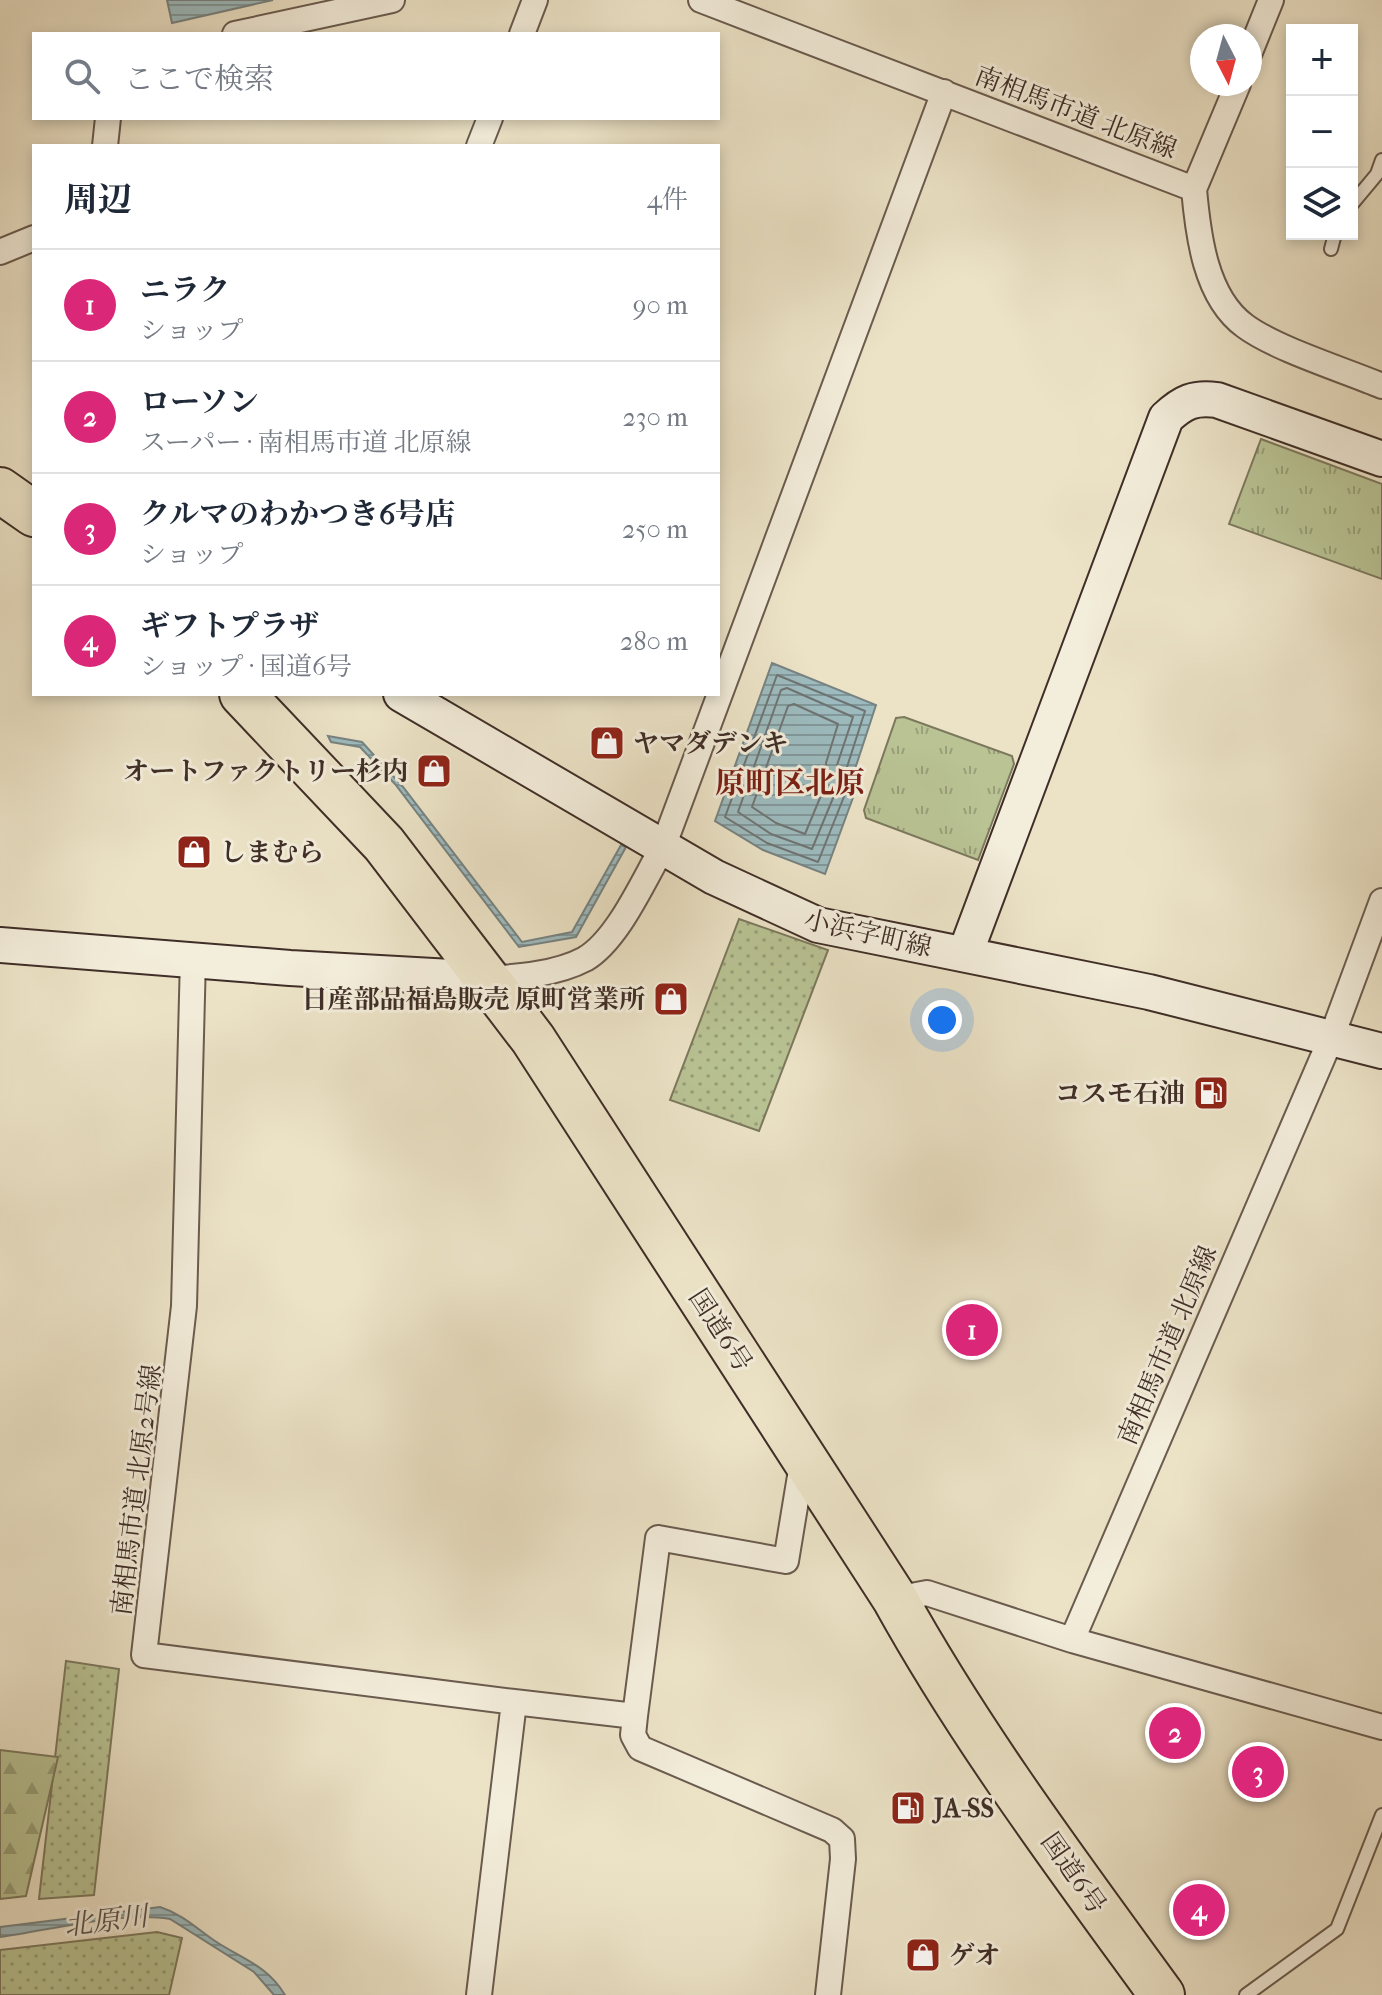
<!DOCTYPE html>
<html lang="ja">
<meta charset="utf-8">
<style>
:root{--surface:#fff;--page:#f6f6f7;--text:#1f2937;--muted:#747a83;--line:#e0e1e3;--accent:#db2777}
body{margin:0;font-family:"IM FELL French Canon","Noto Serif JP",serif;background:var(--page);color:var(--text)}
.controls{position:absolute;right:24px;top:24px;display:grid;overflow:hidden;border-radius:0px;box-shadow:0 4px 12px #0003}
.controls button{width:72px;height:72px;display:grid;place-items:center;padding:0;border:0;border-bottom:2px solid var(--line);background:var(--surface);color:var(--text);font:40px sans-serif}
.compass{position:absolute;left:1190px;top:24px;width:72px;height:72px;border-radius:50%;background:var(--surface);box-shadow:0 4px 12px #0003;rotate:174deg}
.you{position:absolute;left:942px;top:1020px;width:28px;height:28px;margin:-20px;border:6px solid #fff;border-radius:50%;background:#1a73e8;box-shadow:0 0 0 12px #1a73e833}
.badge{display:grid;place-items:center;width:52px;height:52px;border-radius:50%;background:var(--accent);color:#fff;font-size:26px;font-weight:700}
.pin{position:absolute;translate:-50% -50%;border:4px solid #fff;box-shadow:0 2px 8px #0006}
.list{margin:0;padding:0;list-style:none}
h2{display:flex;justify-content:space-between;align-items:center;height:104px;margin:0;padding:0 32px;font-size:34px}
h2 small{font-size:26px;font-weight:400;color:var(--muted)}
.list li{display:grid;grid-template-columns:52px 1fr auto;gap:24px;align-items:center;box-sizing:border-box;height:112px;padding:0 32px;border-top:2px solid var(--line)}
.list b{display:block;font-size:30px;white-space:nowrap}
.list p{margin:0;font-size:26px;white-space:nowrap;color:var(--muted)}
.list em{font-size:26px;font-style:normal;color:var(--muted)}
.icon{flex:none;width:44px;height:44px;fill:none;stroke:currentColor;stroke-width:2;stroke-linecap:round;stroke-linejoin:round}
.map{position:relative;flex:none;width:1382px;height:1995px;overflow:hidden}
.search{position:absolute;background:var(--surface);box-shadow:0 4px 12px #0003;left:32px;top:32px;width:688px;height:88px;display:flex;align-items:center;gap:20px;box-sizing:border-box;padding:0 28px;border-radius:0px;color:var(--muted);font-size:30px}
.panel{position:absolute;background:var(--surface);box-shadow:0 4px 12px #0003;left:32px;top:144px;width:688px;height:552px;border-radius:0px}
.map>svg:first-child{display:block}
.grass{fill:url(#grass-dots);stroke:#7c785e;stroke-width:2}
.forest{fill:url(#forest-firs);stroke:#7c785e;stroke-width:2}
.park{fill:url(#park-tufts);stroke:#7c785e;stroke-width:2}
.water{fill:url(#water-rules);stroke:#778382;stroke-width:2}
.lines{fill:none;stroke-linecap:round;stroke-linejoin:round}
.shore{stroke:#6e7473;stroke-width:2}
.lane-casing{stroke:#6a5b4f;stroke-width:16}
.street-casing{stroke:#6a5b4f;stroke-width:28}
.secondary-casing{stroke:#3f2e27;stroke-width:38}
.highway-casing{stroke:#3f2e27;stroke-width:48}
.lane{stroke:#f3eddb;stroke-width:12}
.street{stroke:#f3eddb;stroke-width:24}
.secondary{stroke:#f3eddb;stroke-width:34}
.highway{stroke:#ece3c7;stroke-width:44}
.labels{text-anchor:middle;stroke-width:6;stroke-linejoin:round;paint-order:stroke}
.street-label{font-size:26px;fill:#3f2e27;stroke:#f3eddb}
.poi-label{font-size:26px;font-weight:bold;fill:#3f2e27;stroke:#f3eddb;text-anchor:start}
.water-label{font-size:28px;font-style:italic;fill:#56514d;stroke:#f3eddb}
.quarter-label{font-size:30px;font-weight:bold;fill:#7a1f14;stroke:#f3eddb}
</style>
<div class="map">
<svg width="1382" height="1995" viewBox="0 0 1382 1995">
<defs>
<pattern id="grass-dots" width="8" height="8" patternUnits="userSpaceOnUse" patternTransform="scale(2)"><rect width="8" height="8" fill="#b9c394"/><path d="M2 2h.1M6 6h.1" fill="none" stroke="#989f79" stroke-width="1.8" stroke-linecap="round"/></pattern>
<pattern id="forest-firs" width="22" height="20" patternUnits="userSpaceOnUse" patternTransform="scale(2)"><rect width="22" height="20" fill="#b9c394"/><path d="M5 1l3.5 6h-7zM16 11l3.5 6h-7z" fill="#989f79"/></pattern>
<pattern id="park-tufts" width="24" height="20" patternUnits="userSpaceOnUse" patternTransform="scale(2)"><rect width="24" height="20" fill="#b9c394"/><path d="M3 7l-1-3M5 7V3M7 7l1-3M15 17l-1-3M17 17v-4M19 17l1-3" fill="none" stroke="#989f79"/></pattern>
<pattern id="water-rules" width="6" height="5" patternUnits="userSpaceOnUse" patternTransform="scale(2)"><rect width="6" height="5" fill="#9dbbbf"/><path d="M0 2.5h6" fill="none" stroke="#81989b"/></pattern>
</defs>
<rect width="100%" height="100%" fill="#ece3c7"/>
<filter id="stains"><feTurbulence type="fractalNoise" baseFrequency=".0025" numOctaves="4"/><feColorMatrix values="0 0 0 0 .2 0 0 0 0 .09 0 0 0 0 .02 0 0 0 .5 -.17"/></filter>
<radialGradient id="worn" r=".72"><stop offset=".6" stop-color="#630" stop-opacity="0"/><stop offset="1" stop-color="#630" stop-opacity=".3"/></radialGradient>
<path class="grass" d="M 739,919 L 828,950 L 759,1131 L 670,1100 Z
M 66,1661 L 119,1669 L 94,1895 L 39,1899 Z
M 157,1932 L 182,1938 L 169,1995 L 0,1995 L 0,1950 Z"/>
<path class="forest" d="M 0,1750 L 58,1757 L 26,1896 L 0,1899 Z"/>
<path class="park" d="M 1261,439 L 1382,484 L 1382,579 L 1229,524 Z
M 904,717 L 1012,756 L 1014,764 L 978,860 L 866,818 L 864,810 L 896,718 Z"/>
<path class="water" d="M 167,0 L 273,0 L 172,23 Z
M 772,663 L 876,705 L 855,769 L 862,773 L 825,874 L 763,850 L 715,821 Z
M 328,736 L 362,742 L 403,787 L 522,942 L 572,932 L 621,845 L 626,847 L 576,937 L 519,947 L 395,784 L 360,747 L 331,742 Z
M 160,1907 C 182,1914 196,1928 215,1941 C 242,1959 267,1965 285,1995 L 274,1995 L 254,1972 L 170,1919 C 120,1911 51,1930 0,1937 L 0,1927 Z"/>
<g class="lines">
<path class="shore" d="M 777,675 L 865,711 L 847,767 L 851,779 L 818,862 L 767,843 L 725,817 Z
M 787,688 L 853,717 L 837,765 L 840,781 L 812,849 L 771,834 L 738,812 L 781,690 Z
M 794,704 L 838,724 L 826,763 L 827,781 L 805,834 L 776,823 L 752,807 L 788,706 Z"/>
<defs>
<path id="lane" d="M 1352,204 L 1377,174 L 1382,160
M 1331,249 L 1335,234
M 1246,1995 L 1337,1929 L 1382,1815"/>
<path id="street" d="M 701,0 L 1194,189 C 1198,234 1205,297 1245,326 C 1276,349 1344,370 1382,386
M 235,34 L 392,0
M 522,34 L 535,0
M 1250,52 L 1271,0
M 105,146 L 108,118
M 479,146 L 490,118
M 1194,189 L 1238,84
M 0,252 L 34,238
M 193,958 L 184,1306 L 144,1655 L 514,1702
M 487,979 C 518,977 557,974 585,959 C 618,940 644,879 663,847 L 944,92
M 895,1599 L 927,1593 L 1072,1640 L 1332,1036 L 1382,901
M 1072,1640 L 1382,1727
M 635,1716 L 633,1735 L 640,1748 L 832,1830 L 842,1839 L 843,1859 L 828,1995
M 479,1995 L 514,1702 L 635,1716 L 658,1538 L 786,1561 L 803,1458"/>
<path id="secondary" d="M 401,694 L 714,877 L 818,925 L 1149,992 L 1382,1051
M 0,945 L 290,968 L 487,979
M 965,954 L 1166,418 C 1183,402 1194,397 1217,400 L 1382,459"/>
<path id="highway" d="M 0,490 L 34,514
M 242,694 L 384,844 L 533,1039 L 895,1599 C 972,1738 1069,1867 1162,1995"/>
</defs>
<use href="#lane" class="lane-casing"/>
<use href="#street" class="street-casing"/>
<use href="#secondary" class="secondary-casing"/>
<use href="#highway" class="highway-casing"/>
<use href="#lane" class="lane"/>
<use href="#street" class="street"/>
<use href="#secondary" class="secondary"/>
<use href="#highway" class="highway"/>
</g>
<defs>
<symbol id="shop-square" viewBox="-11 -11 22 22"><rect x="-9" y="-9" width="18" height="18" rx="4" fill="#8f2418" stroke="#f3eddb"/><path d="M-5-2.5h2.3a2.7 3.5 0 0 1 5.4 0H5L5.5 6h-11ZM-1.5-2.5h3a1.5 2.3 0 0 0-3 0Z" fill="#fff"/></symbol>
<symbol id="fuel-square" viewBox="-11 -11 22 22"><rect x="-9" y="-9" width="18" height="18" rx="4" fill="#8f2418" stroke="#f3eddb"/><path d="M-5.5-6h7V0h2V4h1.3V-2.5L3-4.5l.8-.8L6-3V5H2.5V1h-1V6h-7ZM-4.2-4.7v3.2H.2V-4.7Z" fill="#fff"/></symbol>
</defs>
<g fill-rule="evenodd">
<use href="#shop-square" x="587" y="723" width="40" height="40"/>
<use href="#shop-square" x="414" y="751" width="40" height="40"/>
<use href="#shop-square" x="174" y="832" width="40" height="40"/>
<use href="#shop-square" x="651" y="979" width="40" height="40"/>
<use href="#fuel-square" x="1191" y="1073" width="40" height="40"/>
<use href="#fuel-square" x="888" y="1788" width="40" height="40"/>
<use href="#shop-square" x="903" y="1935" width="40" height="40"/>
</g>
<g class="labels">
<g class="street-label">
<text transform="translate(1076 112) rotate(21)" y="9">南相馬市道 北原線</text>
<text transform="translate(868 933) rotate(13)" y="9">小浜字町線</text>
<text transform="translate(721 1330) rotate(57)" y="9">国道6号</text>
<text transform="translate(1167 1345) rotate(-67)" y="9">南相馬市道 北原線</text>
<text transform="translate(136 1490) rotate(-83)" y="9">南相馬市道 北原2号線</text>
<text transform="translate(1074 1873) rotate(55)" y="9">国道6号</text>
</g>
<g class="poi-label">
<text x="633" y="752">ヤマダデンキ</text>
<text x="408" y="780" text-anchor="end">オートファクトリー杉内</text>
<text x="220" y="861">しまむら</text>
<text x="645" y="1008" text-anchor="end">日産部品福島販売 原町営業所</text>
<text x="1185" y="1102" text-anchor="end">コスモ石油</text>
<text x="934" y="1817">JA-SS</text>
<text x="949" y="1964">ゲオ</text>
</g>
<g class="water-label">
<text transform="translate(106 1920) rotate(-7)" y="10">北原川</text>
</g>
<g class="quarter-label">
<text x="790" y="793">原町区北原</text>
</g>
</g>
<rect width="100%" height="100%" filter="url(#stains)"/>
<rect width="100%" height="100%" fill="url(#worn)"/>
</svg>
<div class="controls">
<button>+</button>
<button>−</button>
<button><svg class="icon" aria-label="layers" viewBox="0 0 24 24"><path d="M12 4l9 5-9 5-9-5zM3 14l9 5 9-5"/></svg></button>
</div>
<svg class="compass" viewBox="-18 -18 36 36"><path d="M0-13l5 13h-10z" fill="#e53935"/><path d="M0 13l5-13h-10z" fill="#747a83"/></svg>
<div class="you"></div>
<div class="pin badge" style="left:972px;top:1330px">1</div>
<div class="pin badge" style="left:1175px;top:1733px">2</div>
<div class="pin badge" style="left:1258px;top:1772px">3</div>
<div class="pin badge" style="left:1199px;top:1910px">4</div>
<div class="search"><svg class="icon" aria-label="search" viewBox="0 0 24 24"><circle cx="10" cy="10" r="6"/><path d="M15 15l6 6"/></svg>ここで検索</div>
<section class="panel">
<h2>周辺<small>4件</small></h2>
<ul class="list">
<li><span class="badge">1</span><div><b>ニラク</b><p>ショップ</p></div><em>90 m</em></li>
<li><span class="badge">2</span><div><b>ローソン</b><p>スーパー · 南相馬市道 北原線</p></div><em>230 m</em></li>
<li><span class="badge">3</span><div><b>クルマのわかつき6号店</b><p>ショップ</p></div><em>250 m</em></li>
<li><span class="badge">4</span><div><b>ギフトプラザ</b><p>ショップ · 国道6号</p></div><em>280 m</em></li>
</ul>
</section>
</div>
